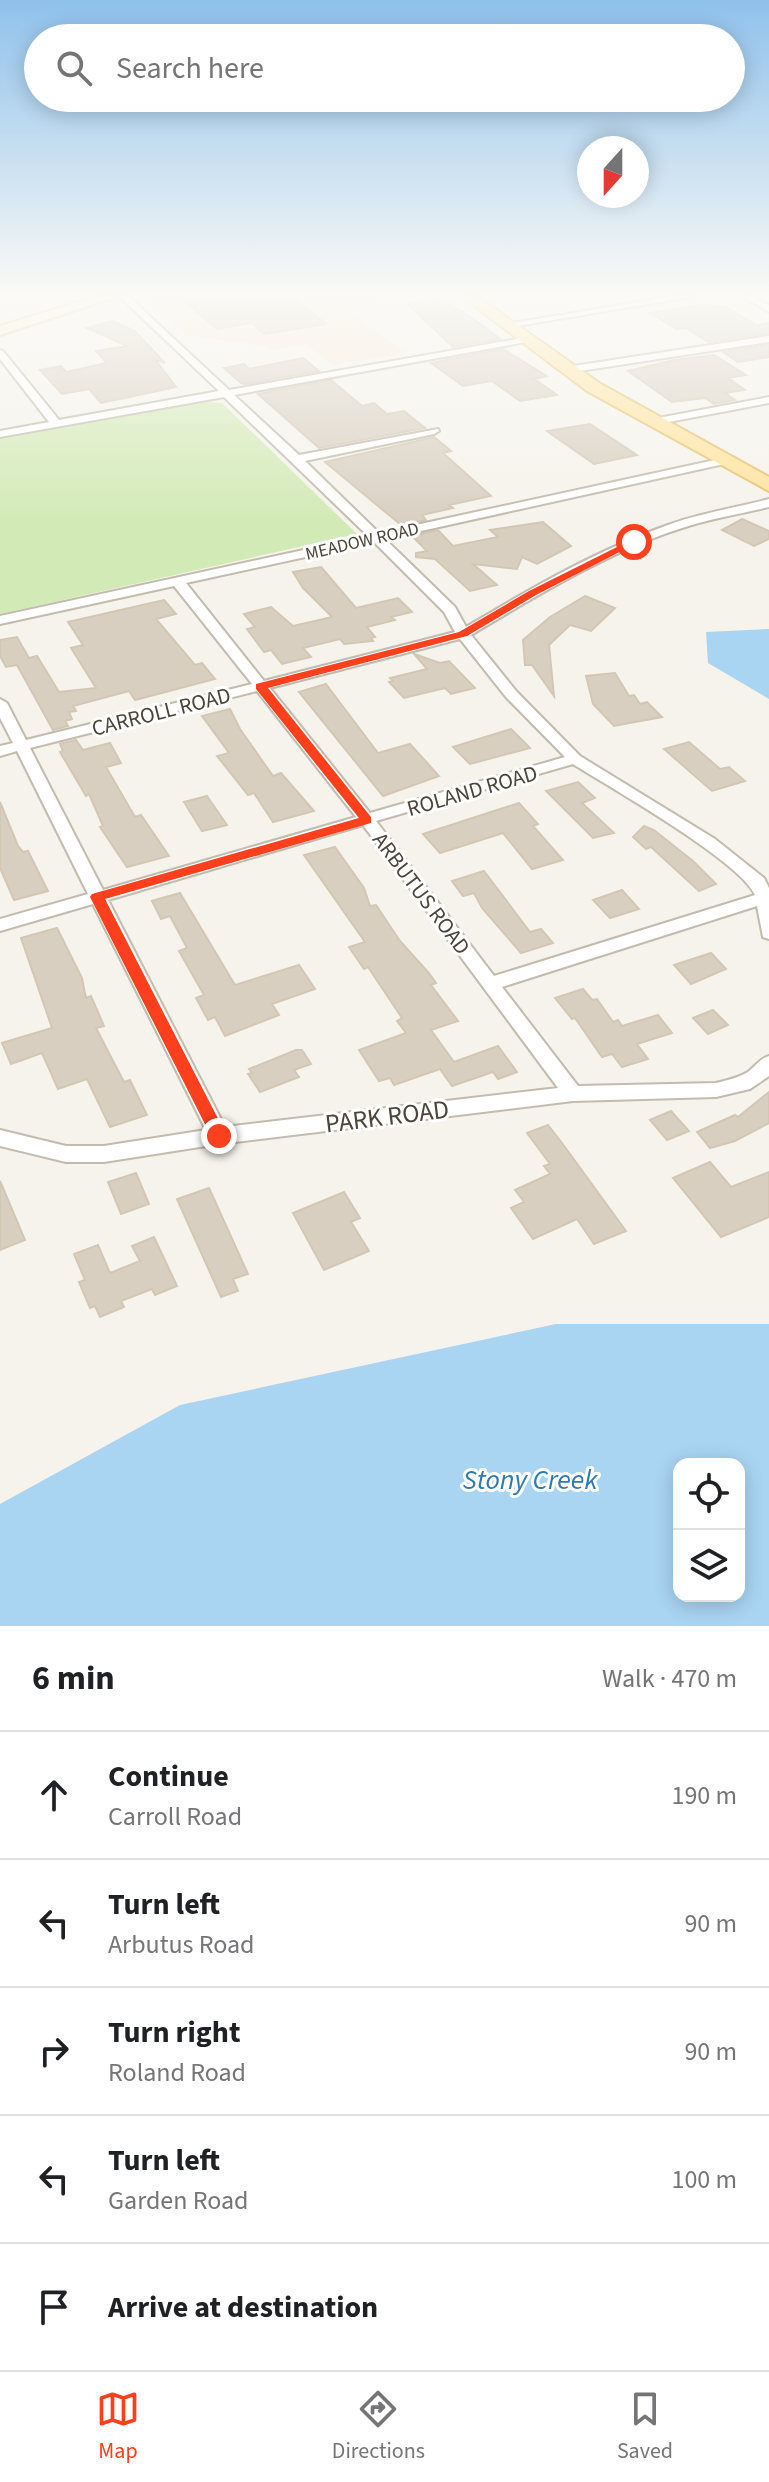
<!DOCTYPE html>
<meta charset="utf-8">
<style>
:root{--surface:#fff;--page:#f2f2f2;--text:#202124;--muted:#757577;--line:#e0e0e0;--accent:#fc3f1d}
body{margin:0;font-family:"Source Sans 3",sans-serif;background:var(--page);color:var(--text)}
.controls{position:absolute;right:24px;bottom:24px;display:grid;overflow:hidden;border-radius:16px;box-shadow:0 4px 20px #0003}
.controls button{width:72px;height:72px;display:grid;place-items:center;padding:0;border:0;border-bottom:2px solid var(--line);background:var(--surface);color:var(--text);font:40px sans-serif}
.compass{position:absolute;left:577px;top:136px;width:72px;height:72px;border-radius:50%;background:var(--surface);box-shadow:0 4px 20px #0003;rotate:201deg}
.stop{position:absolute;width:24px;height:24px;margin:-18px;border:6px solid #fc3f1d;border-radius:50%;background:#fff}
.stop.end{background:#fc3f1d;border-color:#fff;box-shadow:0 2px 8px #0008}
.list{margin:0;padding:0;list-style:none}
h2{display:flex;justify-content:space-between;align-items:center;height:104px;margin:0;padding:0 32px;font-size:34px}
h2 small{font-size:26px;font-weight:400;color:var(--muted)}
.list li{display:grid;grid-template-columns:52px 1fr auto;gap:24px;align-items:center;box-sizing:border-box;height:128px;padding:0 32px;border-top:2px solid var(--line)}
.list b{display:block;font-size:30px;white-space:nowrap}
.list p{margin:0;font-size:26px;white-space:nowrap;color:var(--muted)}
.list em{font-size:26px;font-style:normal;color:var(--muted)}
.icon{flex:none;width:44px;height:44px;fill:none;stroke:currentColor;stroke-width:2;stroke-linecap:round;stroke-linejoin:round}
.map{position:relative;flex:none;width:769px;height:1626px;overflow:hidden}
.search{position:absolute;background:var(--surface);box-shadow:0 4px 20px #0003;left:24px;right:24px;top:24px;height:88px;display:flex;align-items:center;gap:20px;box-sizing:border-box;padding:0 28px;border-radius:44px;color:var(--muted);font-size:30px}
.sheet{height:744px;background:var(--surface)}
nav{display:flex;justify-content:space-around;align-items:center;box-sizing:border-box;height:112px;border-top:2px solid var(--line);background:var(--surface);font-size:22px;color:var(--muted)}
nav a{display:grid;justify-items:center;gap:4px}
nav .on{color:var(--accent)}
.map>svg:first-child{display:block}
.commercial{fill:#f7ead8}
.green{fill:#d2eab5}
.water{fill:#a9d4f2;fill-rule:evenodd}
.building{fill:#d8cfc1;stroke:#d3c7b4;stroke-width:2}
.lines{fill:none;stroke-linecap:round;stroke-linejoin:round}
.street-casing{stroke:#c2bbae;stroke-width:4}
.secondary-casing{stroke:#d6c79b;stroke-width:4}
.primary-casing{stroke:#e6c16a;stroke-width:4}
.street{fill:#fff;fill-rule:evenodd}
.secondary{fill:#fff3cd;fill-rule:evenodd}
.primary{fill:#ffe39c;fill-rule:evenodd}
.route{fill:#fc3f1d}
.labels{text-anchor:middle;stroke-width:6;stroke-linejoin:round;paint-order:stroke}
.far-street-label{font-size:18px;fill:#4b4439;stroke:#fff}
.street-label{font-size:22px;fill:#4b4439;stroke:#fff}
.near-street-label{font-size:26px;fill:#4b4439;stroke:#fff}
.near-water-label{font-size:28px;font-style:italic;fill:#2e7ab2;stroke:#fff}
</style>
<div class="map">
<svg width="769" height="1626" viewBox="0 0 769 1626">
<rect width="100%" height="100%" fill="#f6f3ec"/>
<path class="commercial" d="M 142,296 L 404,296 L 349,311 L 405,353 L 333,365 L 306,344 L 270,350 L 265,346 L 187,335 Z"/>
<path class="green" d="M 205,402 L 222,403 L 357,534 L 0,614 L 0,439 Z"/>
<path class="water" d="M 769,629 L 769,699 L 708,663 L 706,632 Z
M 556,1324 L 769,1324 L 769,1626 L 0,1626 L 0,1504 L 180,1405 ZM 739,1464 L 739,1596 L 679,1596 L 679,1464 Z"/>
<path class="building" d="M 179,296 L 291,296 L 326,324 L 264,334 L 252,323 L 217,329 Z
M 441,298 L 481,324 L 500,339 L 453,347 L 407,304 Z
M 701,305 L 726,307 L 756,325 L 769,323 L 769,333 L 708,342 L 686,328 L 677,329 L 650,313 Z
M 112,321 L 135,331 L 165,363 L 155,359 L 176,387 L 101,403 L 89,389 L 62,394 L 40,370 L 61,366 L 66,372 L 107,363 L 96,351 L 127,346 L 87,328 Z
M 769,345 L 769,357 L 738,362 L 723,352 Z
M 503,349 L 547,376 L 534,379 L 557,395 L 520,401 L 492,381 L 463,386 L 431,363 Z
M 714,355 L 746,375 L 728,378 L 745,390 L 725,393 L 735,400 L 714,404 L 705,398 L 672,402 L 628,371 L 674,360 Z
M 303,358 L 319,371 L 246,384 L 241,383 L 224,368 L 244,364 L 249,369 Z
M 331,380 L 362,406 L 374,403 L 387,414 L 404,411 L 425,428 L 319,448 L 258,394 Z
M 590,424 L 637,455 L 594,464 L 547,431 Z
M 434,437 L 451,451 L 443,453 L 491,496 L 449,505 L 453,508 L 422,515 L 426,520 L 401,525 L 325,462 Z
M 742,519 L 769,531 L 769,539 L 754,546 L 722,530 Z
M 543,522 L 571,546 L 537,564 L 522,557 L 517,569 L 473,564 L 497,585 L 470,591 L 435,559 L 416,557 L 416,553 L 427,551 L 412,536 L 438,530 L 453,546 L 498,537 L 490,530 Z
M 321,567 L 356,608 L 398,598 L 412,612 L 391,617 L 395,620 L 367,627 L 375,637 L 371,638 L 373,641 L 344,644 L 340,639 L 303,648 L 311,657 L 282,664 L 271,650 L 264,652 L 247,629 L 255,627 L 244,614 L 271,607 L 293,626 L 332,617 L 303,588 L 293,572 Z
M 585,596 L 615,608 L 591,631 L 570,625 L 549,645 L 554,696 L 532,665 L 525,665 L 523,640 L 550,617 Z
M 164,600 L 176,614 L 156,619 L 195,665 L 202,663 L 215,679 L 135,700 L 129,691 L 73,706 L 76,711 L 69,712 L 72,719 L 65,721 L 68,726 L 53,730 L 17,665 L 6,667 L 0,656 L 0,640 L 17,637 L 29,658 L 37,656 L 59,692 L 96,688 L 71,648 L 83,645 L 68,622 Z
M 414,654 L 440,663 L 449,661 L 475,688 L 451,694 L 445,688 L 404,698 L 389,682 L 393,681 L 390,678 L 427,669 Z
M 615,673 L 629,696 L 634,695 L 640,704 L 647,702 L 662,717 L 614,726 L 593,704 L 586,676 Z
M 326,684 L 378,753 L 410,744 L 439,776 L 383,796 L 299,692 Z
M 230,709 L 240,729 L 273,776 L 281,773 L 314,811 L 273,822 L 254,793 L 248,795 L 217,756 L 229,753 L 202,716 Z
M 511,729 L 530,748 L 470,764 L 453,747 Z
M 76,740 L 83,750 L 110,743 L 121,763 L 106,767 L 135,817 L 141,815 L 169,856 L 127,867 L 100,827 L 103,826 L 89,794 L 86,796 L 60,752 L 63,751 L 60,744 Z
M 689,742 L 720,769 L 729,767 L 745,781 L 712,791 L 664,749 Z
M 578,782 L 595,798 L 582,803 L 614,833 L 593,838 L 546,791 Z
M 207,796 L 227,825 L 202,831 L 184,802 Z
M 0,802 L 18,846 L 23,852 L 28,851 L 48,891 L 14,900 L 0,868 Z
M 519,803 L 538,824 L 533,826 L 563,860 L 532,869 L 503,833 L 440,853 L 423,834 Z
M 644,826 L 654,830 L 693,861 L 716,884 L 699,891 L 651,847 L 646,849 L 633,837 Z
M 335,847 L 364,888 L 370,906 L 376,905 L 400,941 L 429,973 L 436,983 L 431,985 L 458,1021 L 431,1030 L 454,1062 L 498,1046 L 517,1072 L 498,1079 L 493,1072 L 452,1086 L 440,1069 L 394,1085 L 390,1078 L 379,1081 L 359,1050 L 406,1033 L 397,1021 L 402,1018 L 368,967 L 364,969 L 349,947 L 365,942 L 304,855 Z
M 484,871 L 530,932 L 541,929 L 553,943 L 521,953 L 482,908 L 474,893 L 463,896 L 452,881 Z
M 622,890 L 639,909 L 610,918 L 593,900 Z
M 180,893 L 235,985 L 299,965 L 315,989 L 272,1004 L 279,1015 L 225,1036 L 215,1017 L 208,1020 L 196,998 L 204,995 L 179,951 L 187,948 L 170,916 L 161,919 L 152,901 Z
M 57,928 L 82,978 L 86,998 L 91,996 L 104,1026 L 96,1028 L 124,1082 L 130,1080 L 147,1115 L 110,1127 L 87,1079 L 58,1089 L 42,1053 L 11,1064 L 2,1043 L 52,1028 L 21,938 Z
M 711,953 L 726,969 L 691,984 L 674,965 Z
M 583,989 L 592,1000 L 597,999 L 613,1022 L 618,1020 L 622,1026 L 658,1015 L 672,1033 L 637,1044 L 648,1059 L 622,1067 L 612,1054 L 602,1057 L 575,1018 L 572,1019 L 555,998 Z
M 713,1010 L 728,1025 L 708,1034 L 693,1018 Z
M 296,1050 L 302,1050 L 311,1064 L 294,1070 L 299,1077 L 260,1092 L 248,1074 L 252,1073 L 249,1069 Z
M 769,1092 L 769,1123 L 735,1141 L 710,1148 L 697,1132 L 735,1115 L 738,1117 Z
M 671,1111 L 689,1131 L 667,1140 L 650,1120 Z
M 548,1125 L 562,1143 L 626,1231 L 594,1244 L 577,1219 L 533,1239 L 511,1208 L 524,1202 L 515,1190 L 550,1174 L 544,1166 L 550,1164 L 527,1133 Z
M 710,1162 L 731,1187 L 769,1172 L 769,1217 L 721,1237 L 673,1178 Z
M 136,1173 L 149,1204 L 121,1214 L 108,1182 Z
M 0,1181 L 25,1240 L 0,1250 Z
M 209,1188 L 248,1274 L 233,1279 L 238,1291 L 221,1297 L 177,1199 Z
M 344,1192 L 360,1218 L 351,1222 L 369,1251 L 324,1270 L 293,1213 Z
M 154,1237 L 177,1286 L 155,1295 L 152,1289 L 121,1301 L 124,1307 L 100,1317 L 95,1306 L 90,1308 L 79,1282 L 85,1280 L 74,1254 L 98,1245 L 110,1273 L 140,1261 L 132,1246 Z"/>
<g class="lines">
<defs>
<path id="street" d="M 119,296 L 128,296 L 229,390 L 529,337 L 529,341 L 526,342 L 234,395 L 299,455 L 438,429 L 439,431 L 434,434 L 305,461 L 379,533 L 724,458 L 730,461 L 724,464 L 385,539 L 455,607 L 466,627 C 530,589 597,550 668,525 C 700,513 736,508 769,499 L 769,507 C 739,514 708,519 679,529 C 610,551 533,598 471,635 L 516,691 L 580,756 L 715,839 L 764,878 L 769,888 L 769,939 L 763,937 L 757,906 L 502,987 L 578,1086 L 716,1083 C 728,1080 738,1078 748,1072 C 756,1066 759,1059 769,1056 L 769,1076 L 750,1089 L 716,1097 L 573,1101 L 219,1144 L 104,1162 L 66,1162 L 0,1146 L 0,1130 L 66,1146 L 104,1146 L 206,1130 L 93,904 L 0,931 L 0,919 L 88,894 L 17,751 L 0,756 L 0,746 L 13,743 L 0,718 L 0,699 L 7,703 L 26,740 L 252,684 L 174,586 L 0,624 L 0,616 L 368,536 L 224,397 L 0,437 L 0,431 L 49,422 L 0,359 L 0,350 L 3,351 L 59,420 L 219,391 ZM 374,542 L 444,612 L 455,632 L 264,681 L 186,583 ZM 460,639 L 506,697 L 565,757 L 370,813 L 270,688 ZM 257,691 L 356,817 L 103,890 L 30,748 ZM 573,764 C 611,788 740,861 755,895 L 494,976 L 376,821 ZM 363,825 L 558,1088 L 225,1127 L 108,900 Z
M 675,296 L 696,296 L 505,328 L 500,325 Z
M 742,296 L 752,296 L 769,305 L 769,312 Z
M 769,336 L 769,342 L 567,373 L 562,370 L 567,367 Z
M 769,397 L 769,403 L 653,425 L 648,422 L 653,419 Z"/>
<path id="secondary" d="M 98,296 L 119,296 L 0,335 L 0,326 Z"/>
<path id="primary" d="M 461,296 L 477,296 L 599,383 L 769,477 L 769,491 L 587,391 Z"/>
</defs>
<use href="#street" class="street-casing"/>
<use href="#secondary" class="secondary-casing"/>
<use href="#primary" class="primary-casing"/>
<use href="#street" class="street"/>
<use href="#secondary" class="secondary"/>
<use href="#primary" class="primary"/>
</g>
<linearGradient id="sky" x2="0" y2="1"><stop stop-color="#8fc1ec"/><stop offset="0.56" stop-color="#fbfaf6"/><stop offset="1" stop-color="#fbfaf6" stop-opacity="0"/></linearGradient>
<rect width="769" height="524" fill="url(#sky)"/>
<path class="route" d="M 631,540 L 639,542 L 536,595 L 467,636 L 268,688 L 371,817 L 371,823 L 105,899 L 227,1136 L 225,1140 L 213,1140 L 90,897 L 92,894 L 359,818 L 256,689 L 256,684 L 459,632 L 529,591 Z"/>
<g class="labels">
<g class="far-street-label">
<text transform="translate(362 541) rotate(-13)" y="6">MEADOW ROAD</text>
</g>
<g class="street-label">
<text transform="translate(161 711) rotate(-14)" y="8">CARROLL ROAD</text>
<text transform="translate(472 790) rotate(-16)" y="8">ROLAND ROAD</text>
<text transform="translate(422 893) rotate(53)" y="8">ARBUTUS ROAD</text>
</g>
<g class="near-street-label">
<text transform="translate(387 1116) rotate(-7)" y="9">PARK ROAD</text>
</g>
<g class="near-water-label">
<text x="530" y="1489">Stony Creek</text>
</g>
</g>
</svg>
<div class="controls">
<button><svg class="icon" aria-label="locate" viewBox="0 0 24 24"><circle cx="12" cy="12" r="6"/><path d="M12 2v4M12 18v4M2 12h4M18 12h4"/></svg></button>
<button><svg class="icon" aria-label="layers" viewBox="0 0 24 24"><path d="M12 4l9 5-9 5-9-5zM3 14l9 5 9-5"/></svg></button>
</div>
<svg class="compass" viewBox="-18 -18 36 36"><path d="M0-13l5 13h-10z" fill="#e53935"/><path d="M0 13l5-13h-10z" fill="#757577"/></svg>
<div class="stop" style="left:634px;top:542px"></div>
<div class="stop end" style="left:219px;top:1136px"></div>
<div class="search"><svg class="icon" aria-label="search" viewBox="0 0 24 24"><circle cx="10" cy="10" r="6"/><path d="M15 15l6 6"/></svg>Search here</div>
</div>
<section class="sheet">
<h2>6 min<small>Walk · 470 m</small></h2>
<ul class="list">
<li><svg class="icon" aria-label="ahead" viewBox="0 0 24 24"><path d="M12 20V5M6 11l6-6 6 6"/></svg><div><b>Continue</b><p>Carroll Road</p></div><em>190 m</em></li>
<li><svg class="icon" aria-label="left" viewBox="0 0 24 24"><path d="M17 20v-9H6M10 6l-5 5 5 5"/></svg><div><b>Turn left</b><p>Arbutus Road</p></div><em>90 m</em></li>
<li><svg class="icon" aria-label="right" viewBox="0 0 24 24"><path d="M7 20v-9h11M14 6l5 5-5 5"/></svg><div><b>Turn right</b><p>Roland Road</p></div><em>90 m</em></li>
<li><svg class="icon" aria-label="left" viewBox="0 0 24 24"><path d="M17 20v-9H6M10 6l-5 5 5 5"/></svg><div><b>Turn left</b><p>Garden Road</p></div><em>100 m</em></li>
<li><svg class="icon" aria-label="arrive" viewBox="0 0 24 24"><path d="M6 21V4h12l-3 4 3 4H6"/></svg><div><b>Arrive at destination</b></div></li>
</ul>
</section>
<nav>
<a class="on"><svg class="icon" aria-label="map" viewBox="0 0 24 24"><path d="M3 6l6-2 6 2 6-2v14l-6 2-6-2-6 2zM9 4v14M15 6v14"/></svg>Map</a>
<a><svg class="icon" aria-label="directions" viewBox="0 0 24 24"><path d="M12 3l9 9-9 9-9-9zM9 14v-3h6M13 9l2 2-2 2"/></svg>Directions</a>
<a><svg class="icon" aria-label="saved" viewBox="0 0 24 24"><path d="M7 4h10v16l-5-4-5 4z"/></svg>Saved</a>
</nav>
